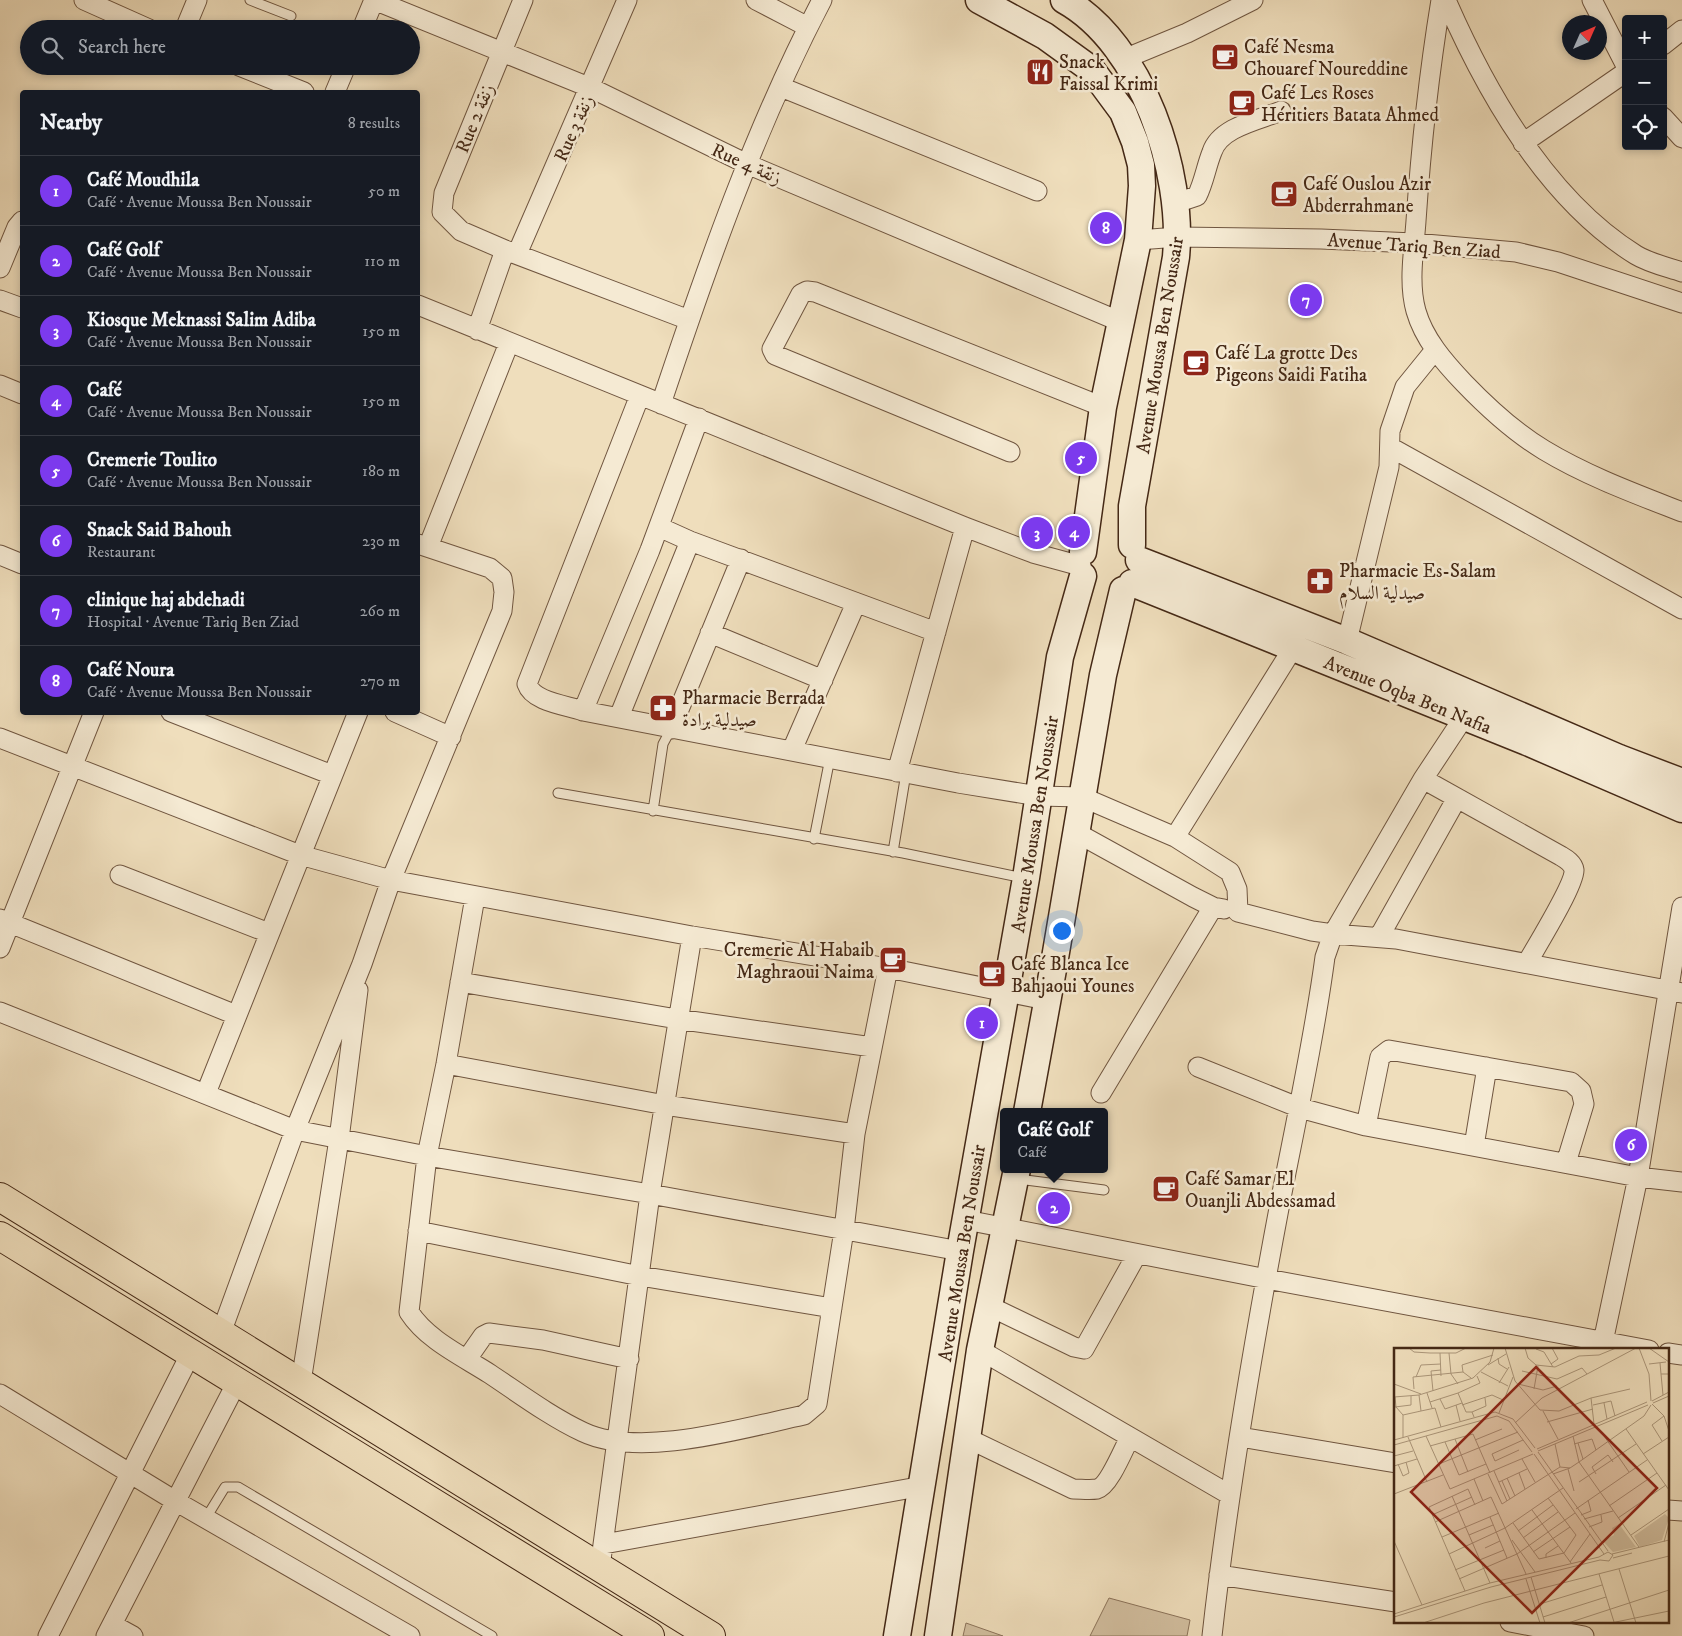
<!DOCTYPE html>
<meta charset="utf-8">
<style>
:root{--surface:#171b24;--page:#20242c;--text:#f1f3f6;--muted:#9ea1a6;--line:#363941;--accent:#7c3aed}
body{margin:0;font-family:"IM FELL DW Pica",Amiri,serif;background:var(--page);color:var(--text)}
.controls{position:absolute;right:15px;top:15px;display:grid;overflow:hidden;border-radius:5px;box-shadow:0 2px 8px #0003}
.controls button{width:45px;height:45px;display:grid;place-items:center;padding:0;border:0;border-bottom:1px solid var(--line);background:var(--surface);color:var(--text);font:25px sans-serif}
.compass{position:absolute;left:1562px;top:15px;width:45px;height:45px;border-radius:50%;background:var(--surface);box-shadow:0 2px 8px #0003;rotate:45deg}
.you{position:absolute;left:1061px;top:930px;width:18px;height:18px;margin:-12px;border:4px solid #fff;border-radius:50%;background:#1a73e8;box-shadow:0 0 0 8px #1a73e833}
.badge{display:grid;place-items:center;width:32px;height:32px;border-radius:50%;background:var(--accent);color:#fff;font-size:16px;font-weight:700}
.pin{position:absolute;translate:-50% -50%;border:2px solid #fff;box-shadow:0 1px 5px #0006}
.popup{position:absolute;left:1000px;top:1108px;width:108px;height:65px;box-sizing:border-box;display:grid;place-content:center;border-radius:5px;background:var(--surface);filter:drop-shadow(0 1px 4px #0005);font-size:16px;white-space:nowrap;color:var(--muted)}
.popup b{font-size:19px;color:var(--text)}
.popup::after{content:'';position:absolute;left:50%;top:100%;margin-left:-10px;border:10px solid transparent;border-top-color:var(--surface)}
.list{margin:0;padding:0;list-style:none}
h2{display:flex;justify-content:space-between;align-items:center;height:65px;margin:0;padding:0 20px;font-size:21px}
h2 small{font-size:16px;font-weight:400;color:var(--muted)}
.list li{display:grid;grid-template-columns:32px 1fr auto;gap:15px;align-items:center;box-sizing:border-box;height:70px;padding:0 20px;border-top:1px solid var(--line)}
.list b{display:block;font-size:19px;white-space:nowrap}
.list p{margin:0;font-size:16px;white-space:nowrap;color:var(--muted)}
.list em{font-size:16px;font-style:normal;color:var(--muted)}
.icon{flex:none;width:28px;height:28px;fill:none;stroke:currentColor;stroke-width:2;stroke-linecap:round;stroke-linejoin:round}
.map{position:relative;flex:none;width:1682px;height:1636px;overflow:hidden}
.search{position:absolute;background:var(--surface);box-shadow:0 2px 8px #0003;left:20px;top:20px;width:400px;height:55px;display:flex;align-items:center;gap:12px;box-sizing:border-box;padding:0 18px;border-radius:28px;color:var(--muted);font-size:19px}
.panel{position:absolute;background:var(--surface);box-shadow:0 2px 8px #0003;left:20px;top:90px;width:400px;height:625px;border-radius:5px}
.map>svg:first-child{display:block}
.green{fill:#d2bfa0;stroke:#8c745b}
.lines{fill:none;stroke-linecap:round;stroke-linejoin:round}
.lane-casing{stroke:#705640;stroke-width:11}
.street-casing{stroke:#705640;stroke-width:21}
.secondary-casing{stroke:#452916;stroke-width:29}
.primary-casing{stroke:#452916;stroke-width:30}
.lane{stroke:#f5ead3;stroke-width:9}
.street{stroke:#f5ead3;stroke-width:19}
.secondary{stroke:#f5ead3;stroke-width:26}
.primary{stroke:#efdebc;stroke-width:28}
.labels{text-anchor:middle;stroke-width:5;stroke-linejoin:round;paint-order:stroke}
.poi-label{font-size:19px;fill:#452916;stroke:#f5ead3;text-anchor:start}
.street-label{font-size:19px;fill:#452916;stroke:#f5ead3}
.inset-road{fill:none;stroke:#ab967a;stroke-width:1}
.view{fill:#8f2418;fill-opacity:0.15;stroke:#8f2418;stroke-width:2.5}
.inset-edge{fill:none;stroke:#452916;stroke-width:2.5}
</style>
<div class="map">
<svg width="1682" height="1636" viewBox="0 0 1682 1636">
<rect width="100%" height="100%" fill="#efdebc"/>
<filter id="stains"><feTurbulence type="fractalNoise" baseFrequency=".004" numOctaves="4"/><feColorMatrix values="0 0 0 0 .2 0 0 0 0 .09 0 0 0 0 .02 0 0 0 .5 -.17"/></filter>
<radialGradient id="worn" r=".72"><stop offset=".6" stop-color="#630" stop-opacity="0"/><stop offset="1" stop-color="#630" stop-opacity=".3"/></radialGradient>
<path class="green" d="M 1109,1598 L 1190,1620 L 1187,1636 L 1090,1636 Z
M 966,1623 L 1003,1636 L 963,1636 Z"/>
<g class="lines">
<defs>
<path id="lane" d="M 250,0 L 291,16
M 558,793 L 903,853 L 1023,878
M 653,811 L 663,744 L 671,729
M 814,839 L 830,758
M 893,852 L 906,773
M 1018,1179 L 1104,1190
M 206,1518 L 225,1487 L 238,1487 L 492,1636"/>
<path id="street" d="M 84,0 L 149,29
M 374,0 L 591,88 L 747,164 L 1121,322
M 523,0 L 444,193 L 442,212 L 461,231 L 505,250 L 689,320
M 756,0 L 808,27
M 1441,0 C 1429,73 1421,147 1416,221 C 1414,250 1408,283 1416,311 C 1424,339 1444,362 1464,383 C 1488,408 1514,432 1544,450 C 1587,476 1636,494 1682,512
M 1446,0 C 1487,94 1547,200 1636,255 C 1649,263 1667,267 1682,272
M 1592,0 L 1626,66
M 185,29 L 197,0
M 362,29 L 374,0
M 1663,45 L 1682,30
M 1124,59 L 1187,33 L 1253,0
M 239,66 L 304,92
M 781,87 L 1037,191
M 335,92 L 346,66
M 1663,117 L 1682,138
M 1523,143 L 1626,72
M 1176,203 L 1197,196 C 1204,182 1206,167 1212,152 C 1220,127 1259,120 1281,111
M 1138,240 L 1178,237 L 1321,239 L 1414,243 L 1516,252 L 1558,262 L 1682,303
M 517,254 L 627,0
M 0,268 L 17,227 L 22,221
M 0,300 L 22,308
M 418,305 L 965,527 L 1033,553 L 1081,566
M 477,330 L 505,250
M 0,385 L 22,394
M 640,395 L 527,684 C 533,702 566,705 583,711 L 958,783 L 1038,796 L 1082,797 L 1175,837 L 1293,648
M 661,404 C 707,266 755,128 822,0
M 1390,447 L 1682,609
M 1010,452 L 775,355 L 772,349 L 801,294 L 807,291 L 815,292 L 1103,407
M 659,527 L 690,541 L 936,632
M 428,547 L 509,343
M 0,555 L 22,564
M 710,633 L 823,680
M 1347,641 L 1389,467 L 1390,431 L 1405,387 L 1435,350
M 583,711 L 650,550 L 699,418
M 171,712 L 332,775
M 395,712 L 451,737
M 619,717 L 690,541
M 671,729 L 741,559
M 0,738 L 300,855 L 391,880 L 692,936 L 888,968 L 1046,1000
M 792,750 L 856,603
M 897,772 L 965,527
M 1423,779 L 1561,856 C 1566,859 1573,863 1574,870 C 1575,884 1536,947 1527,963
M 1077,833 L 1193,897 L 1213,907 L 1224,909
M 1175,837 L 1230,872 L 1237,889 L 1238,912 L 1312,931 L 1333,934 L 1423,779 L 1464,717
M 120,875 L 269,933
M 475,897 L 446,1064 L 427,1156 L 409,1312 C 427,1340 462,1356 490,1374 C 520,1394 551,1417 583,1432 C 640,1459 743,1428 804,1415 L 817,1404 L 844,1230 L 855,1134 L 888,968
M 0,919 L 236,1015
M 1379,937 L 1457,798
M 0,948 L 94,712
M 460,982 L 677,1019 L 872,1047
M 0,1012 L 295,1130 L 427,1156 L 650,1194 L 960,1251
M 446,1064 L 665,1105 L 855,1134
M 1198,1067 L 1300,1108 L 1366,1126 L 1638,1177 L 1682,1182
M 206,1093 L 358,712
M 1101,1093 L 1213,907
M 1366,1126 L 1380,1057 L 1389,1050 L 1571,1082 L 1581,1091 L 1584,1104 L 1566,1163
M 1474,1146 L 1487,1067
M 966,1220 L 1267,1279 L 1649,1350
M 418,1231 L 640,1276 L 832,1308
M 989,1306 L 1074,1347 L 1084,1349 L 1137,1254
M 221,1333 L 295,1130 L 362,964 L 391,880 L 502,611 L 504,592 L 502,578 L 490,568 L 418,544
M 1603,1342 L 1638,1177 L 1682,907
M 980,1350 L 1230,1495
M 1668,1353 L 1682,1355
M 467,1359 L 483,1336 L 489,1333 L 543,1340 L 629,1359
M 301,1382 L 339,1139 L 358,990
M 0,1394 L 177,1502 L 410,1636
M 1240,1437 L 1396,1463
M 967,1438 L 1073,1489 C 1081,1489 1090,1490 1097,1489 C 1109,1486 1124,1448 1130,1437
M 1668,1510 L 1682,1511
M 604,1544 L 923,1486
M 600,1567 L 650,1194 L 692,936
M 1219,1575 L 1396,1602
M 1510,1622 L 1584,1636
M 113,1625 L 133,1636
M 48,1636 L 191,1353
M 106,1636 L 237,1382
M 1212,1636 C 1228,1491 1253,1346 1280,1203 C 1296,1121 1314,1039 1325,957 L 1333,934 L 1396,939 L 1682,993"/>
<path id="secondary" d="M 979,0 L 1045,36 L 1092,70 L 1123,112 L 1135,142 L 1141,165 L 1142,186 L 1138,240 L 1103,407 L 1083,552
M 1064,0 C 1143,44 1184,173 1176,257 L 1132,506 L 1132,545
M 1139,560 L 1347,641 L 1619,758 L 1682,782
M 1132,583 L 1527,742 L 1682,809
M 1027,1112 L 1054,964 L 1103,675 L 1123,590
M 897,1636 L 960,1251 L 1026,878 L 1060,657 L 1083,576
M 938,1636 L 980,1350 L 1017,1169"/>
<path id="primary" d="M 0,1197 L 711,1636
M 0,1236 L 650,1636"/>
</defs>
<use href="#lane" class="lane-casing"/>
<use href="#street" class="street-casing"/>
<use href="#secondary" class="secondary-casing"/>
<use href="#primary" class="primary-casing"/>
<use href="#lane" class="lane"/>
<use href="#street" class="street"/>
<use href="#secondary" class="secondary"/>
<use href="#primary" class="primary"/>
</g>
<defs>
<symbol id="cafe-square" viewBox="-11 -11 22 22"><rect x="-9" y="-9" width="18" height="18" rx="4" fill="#8f2418" stroke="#f5ead3"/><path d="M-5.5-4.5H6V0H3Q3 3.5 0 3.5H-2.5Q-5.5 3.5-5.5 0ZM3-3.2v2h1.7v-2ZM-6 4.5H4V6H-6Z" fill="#fff"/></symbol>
<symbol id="restaurant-square" viewBox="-11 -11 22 22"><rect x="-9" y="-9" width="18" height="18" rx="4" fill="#8f2418" stroke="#f5ead3"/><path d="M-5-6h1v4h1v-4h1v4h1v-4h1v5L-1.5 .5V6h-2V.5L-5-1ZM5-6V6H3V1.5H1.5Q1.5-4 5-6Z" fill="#fff"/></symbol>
<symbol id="pharmacy-square" viewBox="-11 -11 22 22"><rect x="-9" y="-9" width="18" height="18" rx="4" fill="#8f2418" stroke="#f5ead3"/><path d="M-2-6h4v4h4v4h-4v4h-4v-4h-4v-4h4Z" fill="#fff"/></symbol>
</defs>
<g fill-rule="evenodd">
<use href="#cafe-square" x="1209" y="41" width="32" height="32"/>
<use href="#restaurant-square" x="1024" y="56" width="32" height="32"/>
<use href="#cafe-square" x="1226" y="87" width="32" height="32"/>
<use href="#cafe-square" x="1268" y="178" width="32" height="32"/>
<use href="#cafe-square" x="1180" y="347" width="32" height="32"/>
<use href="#pharmacy-square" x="1304" y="565" width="32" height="32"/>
<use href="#pharmacy-square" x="647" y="692" width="32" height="32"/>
<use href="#cafe-square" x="877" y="944" width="32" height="32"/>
<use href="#cafe-square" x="976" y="958" width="32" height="32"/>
<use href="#cafe-square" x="1150" y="1173" width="32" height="32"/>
</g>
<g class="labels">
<g class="poi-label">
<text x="1244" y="53">Café Nesma<tspan x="1244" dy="22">Chouaref Noureddine</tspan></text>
<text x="1059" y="68">Snack<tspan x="1059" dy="22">Faissal Krimi</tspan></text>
<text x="1261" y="99">Café Les Roses<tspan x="1261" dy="22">Héritiers Batata Ahmed</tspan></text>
<text x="1303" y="190">Café Ouslou Azir<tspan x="1303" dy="22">Abderrahmane</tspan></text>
<text x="1215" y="359">Café La grotte Des<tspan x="1215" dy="22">Pigeons Saidi Fatiha</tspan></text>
<text x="1339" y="577">Pharmacie Es-Salam<tspan x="1339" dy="22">صيدلية السلام</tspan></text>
<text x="682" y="704">Pharmacie Berrada<tspan x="682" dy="22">صيدلية برادة</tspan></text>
<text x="874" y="956" text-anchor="end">Cremerie Al Habaib<tspan x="874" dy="22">Maghraoui Naima</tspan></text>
<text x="1011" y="970">Café Blanca Ice<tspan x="1011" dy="22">Bahjaoui Younes</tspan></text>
<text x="1185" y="1185">Café Samar El<tspan x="1185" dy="22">Ouanjli Abdessamad</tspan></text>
</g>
<g class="street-label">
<text transform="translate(474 118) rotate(-68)" y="7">Rue 2 زنقة</text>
<text transform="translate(573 128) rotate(-66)" y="7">Rue 3 زنقة</text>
<text transform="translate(747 163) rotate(24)" y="7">Rue 4 زنقة</text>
<text transform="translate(1414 245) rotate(4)" y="7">Avenue Tariq Ben Ziad</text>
<text transform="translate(1159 345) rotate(-81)" y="7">Avenue Moussa Ben Noussair</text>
<text transform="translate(1408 694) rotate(22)" y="7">Avenue Oqba Ben Nafia</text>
<text transform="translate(1034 824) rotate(-81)" y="7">Avenue Moussa Ben Noussair</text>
<text transform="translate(961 1253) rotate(-81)" y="7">Avenue Moussa Ben Noussair</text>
</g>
</g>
<g transform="translate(1394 1348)">
<rect width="275" height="275" fill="#efdebc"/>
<path d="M 271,166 L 275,170 L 268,192 L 246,199 L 240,188 ZM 225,176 L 242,199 L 219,204 L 209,193 L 220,187 L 218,180 Z" fill="#d2bfa0"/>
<path class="inset-road" d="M 15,0 L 20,4 L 36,5 L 62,5 L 72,0M 111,0 L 121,33 L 146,62 L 165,63 L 197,50 L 236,41M 131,0 L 134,10 L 142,17 L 161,19 L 185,8 L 205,7 L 222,0M 245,0 L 255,26 L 257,53M 255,0 L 275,14M 142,1 L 150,4 L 159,19M 46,5 L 47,28M 55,5 L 57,26 L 64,36M 104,10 L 105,16 L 113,21M 266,15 L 267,26 L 275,26M 157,16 L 164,11 L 158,0M 255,16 L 272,14M 94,17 L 112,6M 128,23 L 163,31 L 188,20 L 193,26M 69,24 L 68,17 L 99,7M 87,24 L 114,38M 267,26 L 269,47M 22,29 L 27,17 L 47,16M 105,35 L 115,19M 0,36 L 27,46M 124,36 L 149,42 L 163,38M 20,41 L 19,29 L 69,24 L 77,30M 140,41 L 144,18M 39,43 L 37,23 L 47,22M 33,45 L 38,60M 0,49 L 25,47 L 79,30 L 96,14 L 100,0M 1,49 L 2,59 L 9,67 L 9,90M 197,50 L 200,76M 46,51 L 51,61 L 68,55M 258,53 L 275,44M 36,54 L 64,45M 210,55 L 213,71M 259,55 L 275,48M 258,56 L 270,68 L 275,83M 62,57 L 66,73M 68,57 L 98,47 L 109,52M 199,57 L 217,53 L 221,68M 1,59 L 17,57 L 17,48M 27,63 L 41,60 L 47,79M 149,63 L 164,91M 78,64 L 92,58 L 91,50M 105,65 L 119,29M 9,67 L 27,63 L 25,47M 80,69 L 78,64 L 72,64 L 64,45 L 86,35 L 83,28M 153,74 L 199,61M 121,75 L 148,50 L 242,0M 232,81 L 275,142M 208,85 L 235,124M 32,88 L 56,141 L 139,106M 14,89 L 33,134M 61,91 L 74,124M 0,92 L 101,64 L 119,71 L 141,100M 81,92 L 108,81M 268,93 L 258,77 L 270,68M 51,94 L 65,127 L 92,116M 184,95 L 189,111M 180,96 L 198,91 L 202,102M 0,97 L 103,68 L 115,73 L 138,104M 36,98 L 79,86 L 96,125M 143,101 L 253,54M 125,102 L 101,113 L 98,106 L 129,92M 144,103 L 254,57M 144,104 L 214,203M 140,106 L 210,206M 249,106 L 275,89M 0,108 L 19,103M 128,111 L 141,134M 4,116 L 9,128 L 15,125 L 12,114M 45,116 L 124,84M 0,118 L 23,111M 166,119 L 176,120 L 185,114 L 179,88M 174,121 L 180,143M 100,123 L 113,153M 125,125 L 131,141M 94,126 L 108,156 L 166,119 L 161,96M 159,126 L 176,120M 202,126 L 198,119 L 214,107 L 219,114M 113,130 L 121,148M 80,131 L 89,153M 108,133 L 116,151M 105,134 L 133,121M 185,134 L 242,96M 0,146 L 49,127M 58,148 L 96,235M 215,158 L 263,125M 182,161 L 253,112M 138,162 L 177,215M 38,167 L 78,149M 187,167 L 197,163 L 194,152M 96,169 L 113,210M 224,170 L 272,137M 190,171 L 219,163M 41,174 L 97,149 L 132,226M 119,175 L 145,211 L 170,205 L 182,187 L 154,150M 195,179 L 208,174 L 207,167M 124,183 L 159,157M 75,187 L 99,177M 237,187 L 275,161M 48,189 L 105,165M 129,190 L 164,164M 118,192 L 141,224M 0,193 L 28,257M 270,194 L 275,175M 245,199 L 185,114 L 250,68 L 257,57M 91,200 L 106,193M 139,204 L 176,179M 55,206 L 111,180 L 169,140M 218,206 L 275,192M 152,210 L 152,206 L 164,198M 219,210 L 238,205M 176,214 L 196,186M 225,221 L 242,275M 61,222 L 110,202M 205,226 L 220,274M 137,229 L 151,275M 65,231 L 123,206 L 181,165M 132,231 L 146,275M 71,243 L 35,159 L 74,141 L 81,157M 146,256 L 208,237M 0,266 L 96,235 L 205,209 L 214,204 L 219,207 L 215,213 L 206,212 L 97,239 L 0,269M 149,269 L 212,249M 29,275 L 90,255 L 275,208M 174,275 L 275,242M 217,275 L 275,263"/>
<path class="view" d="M 142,19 L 263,140 L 138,265 L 17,144 Z"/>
<rect width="275" height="275" class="inset-edge"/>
</g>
<rect width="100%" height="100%" filter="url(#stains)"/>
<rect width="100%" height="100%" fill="url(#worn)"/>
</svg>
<div class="controls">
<button>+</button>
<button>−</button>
<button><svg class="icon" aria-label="locate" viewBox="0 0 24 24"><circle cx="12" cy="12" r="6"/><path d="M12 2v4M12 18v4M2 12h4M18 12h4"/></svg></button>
</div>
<svg class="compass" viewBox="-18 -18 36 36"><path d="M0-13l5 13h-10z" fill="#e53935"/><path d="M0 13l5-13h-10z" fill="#9ea1a6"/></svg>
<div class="you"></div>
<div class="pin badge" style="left:982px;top:1023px">1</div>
<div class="pin badge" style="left:1054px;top:1208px">2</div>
<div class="popup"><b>Café Golf</b>Café</div>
<div class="pin badge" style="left:1037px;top:533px">3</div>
<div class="pin badge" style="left:1074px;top:532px">4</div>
<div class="pin badge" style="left:1081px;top:458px">5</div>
<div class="pin badge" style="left:1631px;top:1145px">6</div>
<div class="pin badge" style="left:1306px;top:300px">7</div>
<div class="pin badge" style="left:1106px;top:228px">8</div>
<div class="search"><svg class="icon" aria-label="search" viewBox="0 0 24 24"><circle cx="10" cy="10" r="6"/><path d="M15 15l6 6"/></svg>Search here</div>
<section class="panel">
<h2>Nearby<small>8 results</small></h2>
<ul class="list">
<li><span class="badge">1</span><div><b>Café Moudhila</b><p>Café · Avenue Moussa Ben Noussair</p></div><em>50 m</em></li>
<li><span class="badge">2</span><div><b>Café Golf</b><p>Café · Avenue Moussa Ben Noussair</p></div><em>110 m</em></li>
<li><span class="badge">3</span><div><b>Kiosque Meknassi Salim Adiba</b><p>Café · Avenue Moussa Ben Noussair</p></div><em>150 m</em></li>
<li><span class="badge">4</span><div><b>Café</b><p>Café · Avenue Moussa Ben Noussair</p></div><em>150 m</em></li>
<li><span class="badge">5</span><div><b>Cremerie Toulito</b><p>Café · Avenue Moussa Ben Noussair</p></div><em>180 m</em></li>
<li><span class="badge">6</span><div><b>Snack Said Bahouh</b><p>Restaurant</p></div><em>230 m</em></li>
<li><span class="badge">7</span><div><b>clinique haj abdehadi</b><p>Hospital · Avenue Tariq Ben Ziad</p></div><em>260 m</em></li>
<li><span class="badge">8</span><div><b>Café Noura</b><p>Café · Avenue Moussa Ben Noussair</p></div><em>270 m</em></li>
</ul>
</section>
</div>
